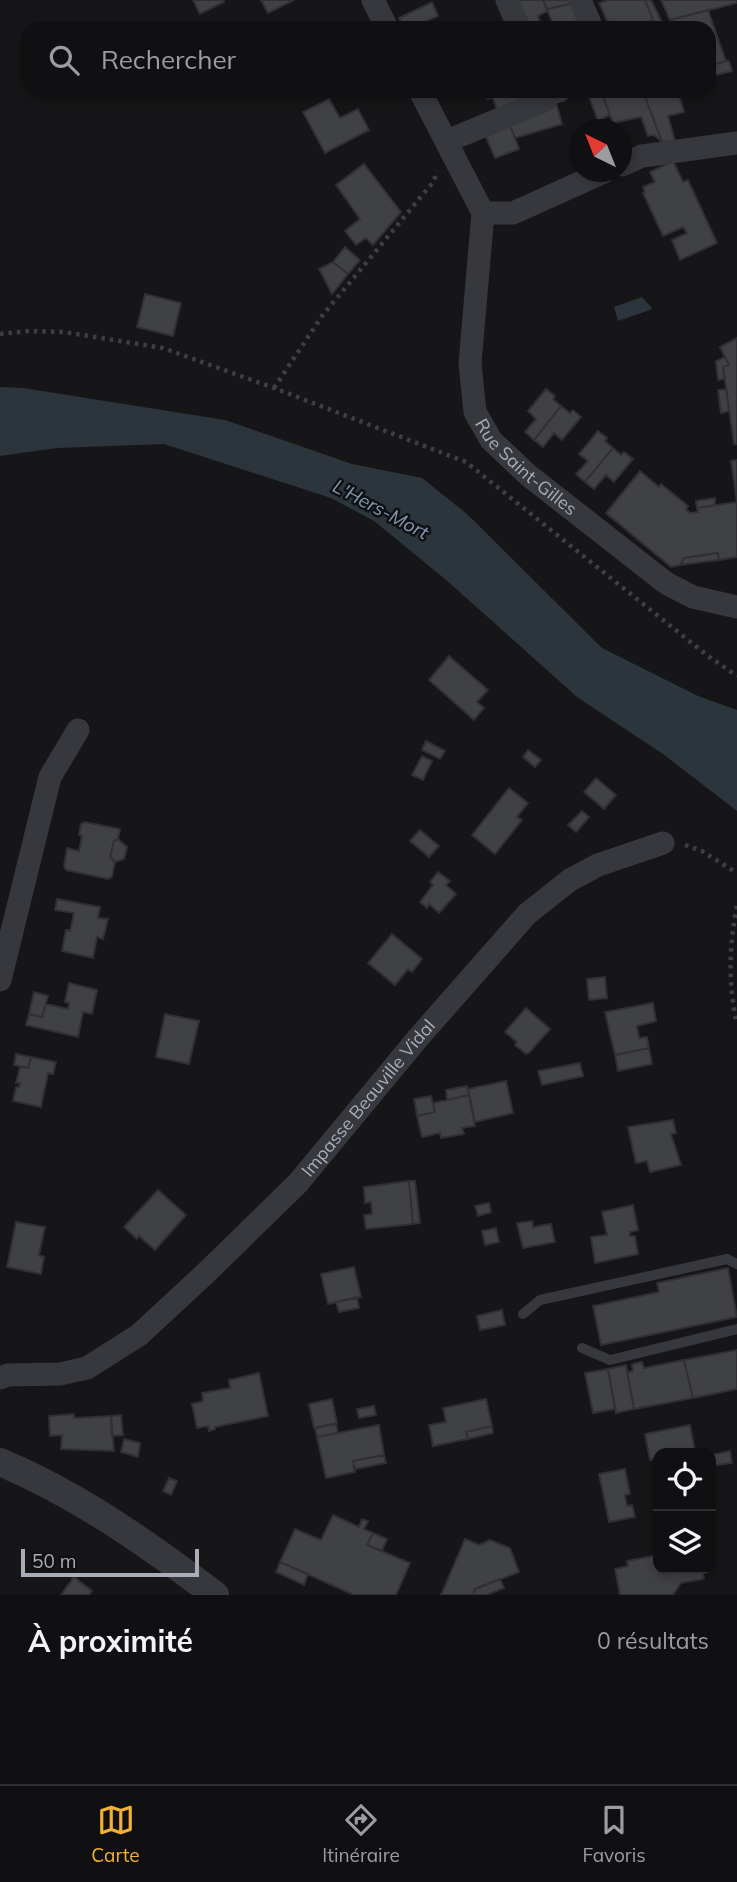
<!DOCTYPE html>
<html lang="fr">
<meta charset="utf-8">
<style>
:root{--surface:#101012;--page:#19191b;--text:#f1f3f6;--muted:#9c9d9f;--line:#303032;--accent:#f2b134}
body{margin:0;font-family:Mulish,sans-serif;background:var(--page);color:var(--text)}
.controls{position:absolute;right:21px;bottom:21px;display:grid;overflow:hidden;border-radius:14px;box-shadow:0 4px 10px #0003}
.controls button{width:63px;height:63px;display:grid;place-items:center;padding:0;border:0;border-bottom:2px solid var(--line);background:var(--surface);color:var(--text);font:35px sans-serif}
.compass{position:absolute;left:569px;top:119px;width:63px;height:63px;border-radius:50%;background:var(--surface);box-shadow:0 4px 10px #0003;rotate:317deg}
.scale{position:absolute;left:21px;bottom:18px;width:178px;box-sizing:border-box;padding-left:7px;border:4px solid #a8adb8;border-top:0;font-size:19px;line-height:24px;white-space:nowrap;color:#a8adb8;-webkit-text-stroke:5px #111113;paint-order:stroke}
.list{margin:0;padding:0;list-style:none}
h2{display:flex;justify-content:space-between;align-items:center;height:91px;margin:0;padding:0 28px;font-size:30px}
h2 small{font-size:23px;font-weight:400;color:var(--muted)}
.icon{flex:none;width:38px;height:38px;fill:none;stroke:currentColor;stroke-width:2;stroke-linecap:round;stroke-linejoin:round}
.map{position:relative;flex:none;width:737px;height:1595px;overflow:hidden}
.search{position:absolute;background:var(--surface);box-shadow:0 4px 10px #0003;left:21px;right:21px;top:21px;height:77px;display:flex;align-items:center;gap:18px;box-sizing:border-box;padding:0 24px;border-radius:21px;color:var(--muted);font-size:26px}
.sheet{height:189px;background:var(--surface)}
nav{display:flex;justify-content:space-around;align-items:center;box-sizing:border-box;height:98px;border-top:2px solid var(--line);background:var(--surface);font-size:19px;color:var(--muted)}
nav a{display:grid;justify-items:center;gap:4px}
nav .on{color:var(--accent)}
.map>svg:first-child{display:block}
.water{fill:#2c353c}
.building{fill:#404145;stroke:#303034;stroke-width:2}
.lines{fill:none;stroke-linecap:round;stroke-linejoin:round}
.path{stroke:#3d3f44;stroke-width:4.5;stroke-dasharray:3.5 5;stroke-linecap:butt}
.service{stroke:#37383d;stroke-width:10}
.minor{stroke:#37383d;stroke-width:23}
.tertiary{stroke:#37383d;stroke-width:28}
.labels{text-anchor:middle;stroke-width:5;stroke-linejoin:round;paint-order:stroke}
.street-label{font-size:18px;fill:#a8adb8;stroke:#111113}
.water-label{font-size:19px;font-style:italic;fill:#7f9bb3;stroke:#111113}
</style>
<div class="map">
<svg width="737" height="1595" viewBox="0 0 737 1595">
<rect width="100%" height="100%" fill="#161618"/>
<path class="water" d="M 642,297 L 652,308 L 650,310 L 618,321 L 614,307 Z
M 0,387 L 23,388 L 225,420 L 352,464 L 422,478 L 467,514 L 602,648 L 698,696 L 737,710 L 737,811 L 663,754 L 577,697 L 445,579 L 374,521 L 331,498 L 164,444 L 57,448 L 0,456 Z"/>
<path class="building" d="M 193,0 L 223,0 L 224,2 L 200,14 Z
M 261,0 L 294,0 L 268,13 Z
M 513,0 L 543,0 L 547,11 L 538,16 L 542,26 L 552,21 L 554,28 L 526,28 Z
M 543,0 L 574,0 L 575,3 L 547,9 Z
M 608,0 L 645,0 L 653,20 L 632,28 L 615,28 L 611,21 L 608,23 L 599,3 Z
M 645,0 L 651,0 L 662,22 L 650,28 L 642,28 L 641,26 L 653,20 Z
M 661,0 L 737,0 L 737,3 L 670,20 Z
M 432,2 L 438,16 L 422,23 L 424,28 L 404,28 L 399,18 Z
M 575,3 L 583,21 L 563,24 L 565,28 L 554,28 L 547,9 Z
M 708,10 L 726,61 L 709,66 L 709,28 L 674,28 L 670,20 Z
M 726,61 L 729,61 L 732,71 L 709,77 L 709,66 Z
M 485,91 L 541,91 L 498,111 L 492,97 L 488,99 Z
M 601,91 L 643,91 L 662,142 L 654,135 L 648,136 L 641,117 L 613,123 Z
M 601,91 L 610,115 L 598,121 L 588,94 Z
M 643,91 L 678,91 L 684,112 L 668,116 L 675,141 L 662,142 Z
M 329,99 L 340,118 L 358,109 L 369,130 L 325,153 L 303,112 Z
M 556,102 L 562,124 L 515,138 L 507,118 Z
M 507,118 L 519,149 L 495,158 L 483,130 Z
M 673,161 L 683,182 L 688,180 L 717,243 L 680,260 L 672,240 L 687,233 L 683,227 L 663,236 L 643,193 L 645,192 L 643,187 L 655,182 L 650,172 Z
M 364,164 L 401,212 L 373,245 L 366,238 L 356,245 L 345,231 L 360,219 L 336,185 Z
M 345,247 L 360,260 L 348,274 L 333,262 Z
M 333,262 L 348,274 L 332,294 L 319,269 Z
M 145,294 L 181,303 L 173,336 L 137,327 Z
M 737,338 L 737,444 L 734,444 L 723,367 L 729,365 L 720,347 Z
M 725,357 L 729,365 L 723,367 L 724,379 L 718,380 L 716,361 Z
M 546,389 L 555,396 L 553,399 L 561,406 L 534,440 L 525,432 L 536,419 L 528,411 Z
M 726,389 L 729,411 L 721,413 L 718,390 Z
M 561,406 L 570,413 L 573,410 L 581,417 L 562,440 L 554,433 L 543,447 L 534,440 Z
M 598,431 L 607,438 L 605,441 L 613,448 L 585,482 L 576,474 L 588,461 L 579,454 Z
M 613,448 L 621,455 L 624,452 L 633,459 L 614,482 L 606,475 L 594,489 L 585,482 Z
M 737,460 L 737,557 L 719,560 L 718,553 L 684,558 L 680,565 L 671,567 L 606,513 L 640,471 L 659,487 L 661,484 L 688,506 L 686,509 L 690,513 L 698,512 L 697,508 L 737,502 L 731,461 Z
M 715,498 L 715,505 L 697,508 L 696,501 Z
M 718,553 L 719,560 L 680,565 L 684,558 Z
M 449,656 L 488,690 L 477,702 L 484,708 L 474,720 L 429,680 Z
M 426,741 L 445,751 L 440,759 L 422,750 Z
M 528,750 L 541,760 L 535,767 L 523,757 Z
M 422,756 L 432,761 L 423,780 L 412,775 Z
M 596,778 L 616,795 L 604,809 L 584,792 Z
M 509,788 L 528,803 L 517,817 L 522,820 L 495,854 L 472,835 Z
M 582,811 L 589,817 L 576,832 L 568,825 Z
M 85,822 L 120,829 L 118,839 L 114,841 L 110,857 L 115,862 L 112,877 L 108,879 L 66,870 L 64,866 L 67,848 L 79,851 L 82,836 L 79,835 L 81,824 Z
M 420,830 L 439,846 L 429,857 L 410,841 Z
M 118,839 L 127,847 L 124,859 L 115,862 L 110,857 L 114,841 Z
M 438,872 L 450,881 L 446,885 L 456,894 L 439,913 L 429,904 L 427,908 L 420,902 L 433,885 L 430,882 Z
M 57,899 L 100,907 L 98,918 L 108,919 L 103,939 L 97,937 L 93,958 L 62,951 L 66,930 L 70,931 L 74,913 L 55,910 Z
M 392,934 L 422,959 L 412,972 L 408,969 L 395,985 L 368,963 Z
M 605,977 L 607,998 L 589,1000 L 587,979 Z
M 69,983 L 97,990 L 92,1014 L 83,1012 L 78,1037 L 26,1025 L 29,1014 L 42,1017 L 46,1004 L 68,1009 L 69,1003 L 65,1002 Z
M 34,992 L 48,996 L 42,1017 L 29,1014 Z
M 653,1003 L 656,1021 L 637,1026 L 639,1038 L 647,1037 L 649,1048 L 615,1055 L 605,1012 Z
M 526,1008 L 550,1029 L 529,1053 L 526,1054 L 515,1045 L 517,1042 L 505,1032 Z
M 165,1014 L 199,1021 L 189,1064 L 156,1057 Z
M 649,1048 L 652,1064 L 618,1071 L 615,1055 Z
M 16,1054 L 31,1057 L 28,1068 L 14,1065 Z
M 31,1057 L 56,1062 L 53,1074 L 48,1073 L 41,1107 L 13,1101 L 16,1087 L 19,1087 L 20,1083 L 16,1083 L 20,1067 L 28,1068 Z
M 580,1063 L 583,1076 L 542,1085 L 538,1071 Z
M 506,1081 L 513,1113 L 475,1122 L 468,1089 Z
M 467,1086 L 469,1095 L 447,1100 L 446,1090 Z
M 469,1095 L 475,1126 L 462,1128 L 464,1134 L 441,1138 L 440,1133 L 422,1137 L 417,1116 L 435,1112 L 433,1103 Z
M 431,1096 L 435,1112 L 417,1116 L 414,1099 Z
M 673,1120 L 676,1133 L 671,1134 L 681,1165 L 650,1172 L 647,1161 L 636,1163 L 628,1127 Z
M 409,1181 L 415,1181 L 420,1223 L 413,1224 Z
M 409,1181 L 413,1224 L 366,1229 L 364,1215 L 372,1214 L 371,1202 L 365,1203 L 364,1187 Z
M 158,1190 L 186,1215 L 155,1250 L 139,1236 L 137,1239 L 124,1227 Z
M 489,1203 L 491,1212 L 478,1216 L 475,1206 Z
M 633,1205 L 638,1230 L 630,1232 L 630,1236 L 635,1236 L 638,1254 L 595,1263 L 591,1237 L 607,1235 L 602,1212 Z
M 532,1221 L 533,1227 L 551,1224 L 555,1242 L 523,1248 L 517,1223 Z
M 16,1222 L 45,1227 L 39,1255 L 44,1257 L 41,1274 L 7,1267 Z
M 496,1228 L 499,1242 L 485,1245 L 482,1231 Z
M 354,1267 L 361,1297 L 328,1304 L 321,1274 Z
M 728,1268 L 737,1317 L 601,1345 L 593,1306 L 659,1292 L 657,1283 Z
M 357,1297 L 359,1308 L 339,1312 L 336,1302 Z
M 502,1310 L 505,1325 L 480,1330 L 477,1316 Z
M 737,1350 L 737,1389 L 693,1398 L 684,1360 Z
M 684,1360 L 693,1398 L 634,1409 L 627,1372 L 633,1371 L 632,1364 L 642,1362 L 644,1368 Z
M 626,1365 L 634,1409 L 616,1413 L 608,1369 Z
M 608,1369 L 615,1409 L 593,1413 L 585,1373 Z
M 259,1373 L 268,1416 L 215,1427 L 215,1429 L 209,1431 L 208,1426 L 197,1428 L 192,1404 L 203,1401 L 202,1393 L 230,1388 L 229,1380 Z
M 332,1399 L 337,1423 L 314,1428 L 309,1404 Z
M 486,1399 L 492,1426 L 466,1432 L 468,1439 L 433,1446 L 429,1425 L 446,1422 L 443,1408 Z
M 374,1406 L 376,1415 L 359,1418 L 357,1409 Z
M 74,1414 L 74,1418 L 111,1416 L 114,1451 L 61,1449 L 62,1435 L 50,1436 L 49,1416 Z
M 121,1415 L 123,1435 L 112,1436 L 111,1416 Z
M 336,1424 L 338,1433 L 317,1437 L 315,1428 Z
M 379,1425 L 384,1455 L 353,1461 L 355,1472 L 326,1478 L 317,1437 Z
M 690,1425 L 695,1451 L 658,1453 L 658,1458 L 650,1460 L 645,1434 Z
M 492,1426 L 493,1433 L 468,1439 L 466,1432 Z
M 124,1439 L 140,1443 L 138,1457 L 121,1452 Z
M 730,1451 L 732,1463 L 711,1466 L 711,1455 Z
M 384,1455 L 386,1463 L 355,1469 L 353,1461 Z
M 625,1469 L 630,1494 L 625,1495 L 627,1506 L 632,1505 L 635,1517 L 609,1522 L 599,1474 Z
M 169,1478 L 177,1481 L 171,1495 L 163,1491 Z
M 333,1515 L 359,1527 L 362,1519 L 368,1521 L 364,1529 L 373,1533 L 367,1545 L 410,1563 L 396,1595 L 354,1595 L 280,1562 L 295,1529 L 321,1540 Z
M 373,1533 L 387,1539 L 382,1551 L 367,1545 Z
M 465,1539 L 479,1545 L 490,1540 L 510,1548 L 519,1572 L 475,1589 L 473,1595 L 441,1595 Z
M 658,1555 L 658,1569 L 702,1569 L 704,1579 L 681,1583 L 673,1595 L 620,1595 L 615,1569 L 628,1566 L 627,1561 Z
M 280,1562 L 308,1574 L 304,1585 L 276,1572 Z
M 74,1577 L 92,1591 L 89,1595 L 61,1595 Z
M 500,1579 L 504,1588 L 486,1595 L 473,1595 L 475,1589 Z"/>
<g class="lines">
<path class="path" d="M 0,334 L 29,331 L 64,332 L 163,348 L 274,388 L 466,462 L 708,656 L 737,676
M 274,388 L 322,316 L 434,181 L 437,171
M 685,845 L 702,851 L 737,873
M 737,906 C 729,946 728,984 737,1024"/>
<path class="service" d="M 523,1314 L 540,1300 L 727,1259 L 737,1264
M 582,1348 L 610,1360 L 737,1329"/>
<g class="minor">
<path d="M 373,0 L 387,28"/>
<path d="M 507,0 L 519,28"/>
<path d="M 580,0 L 592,28"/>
<path id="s1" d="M 420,91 L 483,213 L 470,363 L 475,412 L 491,440 L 528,475 L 666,583 L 693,597 L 737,607"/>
<path d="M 447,141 L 544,101 L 549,94 L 559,91"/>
<path d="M 622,165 L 642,156 L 737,143"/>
<path d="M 483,213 L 513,213 L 604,172"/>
<path d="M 0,980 L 50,777 L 78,730"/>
<path id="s2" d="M 0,1378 L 8,1375 L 60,1374 L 87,1368 L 139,1335 L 208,1271 L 298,1183 L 418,1038 L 527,914 L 570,880 L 598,865 L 663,843"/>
</g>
<path class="tertiary" d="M 0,1462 C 78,1495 148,1544 215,1595"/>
</g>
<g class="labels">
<g class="street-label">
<text dy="6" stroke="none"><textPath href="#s1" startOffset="413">Rue Saint-Gilles</textPath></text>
<text dy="6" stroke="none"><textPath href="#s2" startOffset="480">Impasse Beauville Vidal</textPath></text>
</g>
<g class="water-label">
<text transform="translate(381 509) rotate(28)" y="7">L'Hers-Mort</text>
</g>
</g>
</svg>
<div class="controls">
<button><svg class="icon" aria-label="locate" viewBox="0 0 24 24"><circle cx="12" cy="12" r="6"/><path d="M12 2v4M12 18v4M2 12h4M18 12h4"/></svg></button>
<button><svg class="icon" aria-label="layers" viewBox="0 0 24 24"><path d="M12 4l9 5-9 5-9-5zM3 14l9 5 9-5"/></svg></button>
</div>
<svg class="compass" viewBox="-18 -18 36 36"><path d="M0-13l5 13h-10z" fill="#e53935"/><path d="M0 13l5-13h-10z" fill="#9c9d9f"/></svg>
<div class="scale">50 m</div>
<div class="search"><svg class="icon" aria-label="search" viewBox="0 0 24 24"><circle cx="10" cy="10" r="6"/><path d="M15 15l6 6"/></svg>Rechercher</div>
</div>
<section class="sheet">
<h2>À proximité<small>0 résultats</small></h2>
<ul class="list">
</ul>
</section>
<nav>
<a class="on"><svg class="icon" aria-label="map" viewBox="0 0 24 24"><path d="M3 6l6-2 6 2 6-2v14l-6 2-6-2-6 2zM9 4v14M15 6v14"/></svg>Carte</a>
<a><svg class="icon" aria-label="directions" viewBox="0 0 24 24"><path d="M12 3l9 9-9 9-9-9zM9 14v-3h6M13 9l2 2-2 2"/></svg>Itinéraire</a>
<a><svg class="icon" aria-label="saved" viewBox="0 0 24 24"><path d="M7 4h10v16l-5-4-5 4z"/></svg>Favoris</a>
</nav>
